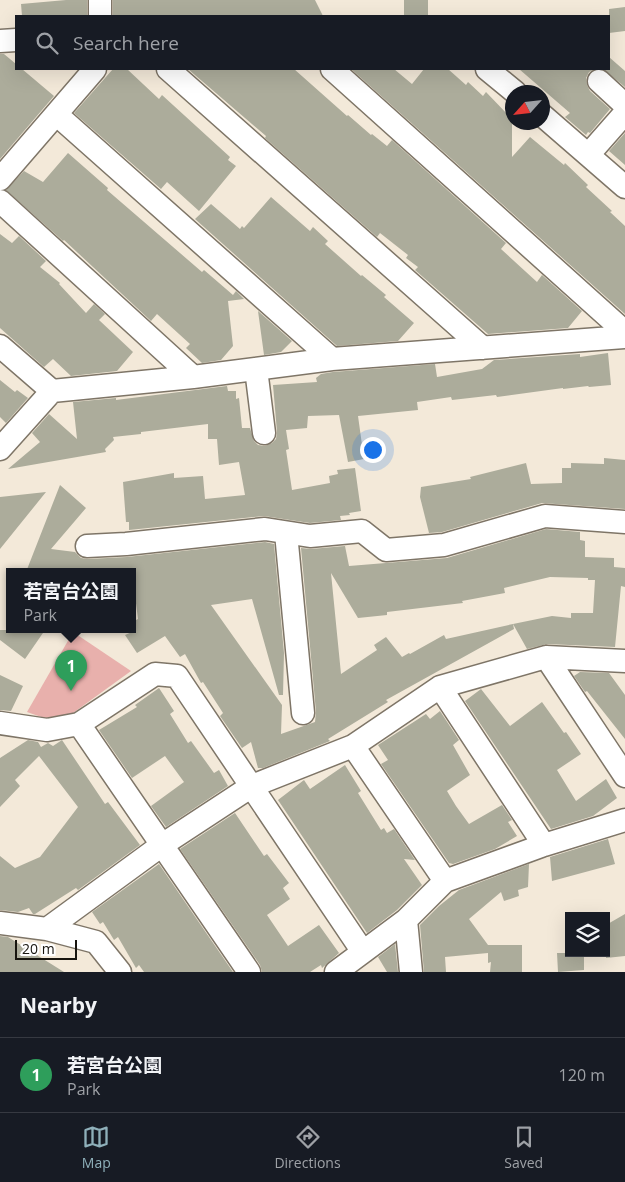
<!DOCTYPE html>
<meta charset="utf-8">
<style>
:root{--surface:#171b24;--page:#20242c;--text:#f1f3f6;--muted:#9ea1a6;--line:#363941;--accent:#8fb0ba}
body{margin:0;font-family:"Open Sans","Noto Sans JP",sans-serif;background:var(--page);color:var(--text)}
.controls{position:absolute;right:15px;bottom:15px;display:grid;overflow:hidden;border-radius:0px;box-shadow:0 5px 20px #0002}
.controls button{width:45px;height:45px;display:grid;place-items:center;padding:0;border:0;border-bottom:1px solid var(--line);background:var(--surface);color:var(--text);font:25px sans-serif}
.compass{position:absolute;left:505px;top:85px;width:45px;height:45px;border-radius:50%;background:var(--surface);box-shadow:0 5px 20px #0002;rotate:243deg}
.scale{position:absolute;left:15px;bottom:12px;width:62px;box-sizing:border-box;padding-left:5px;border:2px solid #18150f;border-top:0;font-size:14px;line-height:18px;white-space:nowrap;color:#18150f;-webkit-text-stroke:4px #fff;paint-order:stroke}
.you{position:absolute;left:372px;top:449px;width:18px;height:18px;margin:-12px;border:4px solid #fff;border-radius:50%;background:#1a73e8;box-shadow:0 0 0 8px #1a73e833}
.badge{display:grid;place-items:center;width:32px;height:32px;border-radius:50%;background:var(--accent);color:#fff;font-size:16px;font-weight:700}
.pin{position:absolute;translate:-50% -41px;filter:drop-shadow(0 1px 2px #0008)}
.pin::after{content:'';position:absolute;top:26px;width:18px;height:15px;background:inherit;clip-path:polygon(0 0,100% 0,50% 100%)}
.popup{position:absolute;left:6px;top:568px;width:130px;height:65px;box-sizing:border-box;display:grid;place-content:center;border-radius:0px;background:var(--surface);filter:drop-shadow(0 1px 4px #0005);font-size:16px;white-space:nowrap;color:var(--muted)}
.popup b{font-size:19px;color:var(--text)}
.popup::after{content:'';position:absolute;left:50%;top:100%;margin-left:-10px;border:10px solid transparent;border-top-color:var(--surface)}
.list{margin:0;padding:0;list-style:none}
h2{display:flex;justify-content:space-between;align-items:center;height:65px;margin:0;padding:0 20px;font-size:21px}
h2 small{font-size:16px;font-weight:400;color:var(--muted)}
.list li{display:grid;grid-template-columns:32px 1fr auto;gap:15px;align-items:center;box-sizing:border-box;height:75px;padding:0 20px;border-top:1px solid var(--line)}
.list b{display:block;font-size:19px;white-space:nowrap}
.list p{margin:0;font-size:16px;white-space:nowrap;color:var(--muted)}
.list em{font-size:16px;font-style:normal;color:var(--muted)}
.icon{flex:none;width:28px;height:28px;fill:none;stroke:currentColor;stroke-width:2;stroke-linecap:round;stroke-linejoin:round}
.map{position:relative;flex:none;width:625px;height:972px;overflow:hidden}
.search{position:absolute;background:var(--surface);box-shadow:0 5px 20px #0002;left:15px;right:15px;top:15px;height:55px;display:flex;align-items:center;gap:12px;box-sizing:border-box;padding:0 18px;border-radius:0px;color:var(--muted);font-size:19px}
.sheet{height:140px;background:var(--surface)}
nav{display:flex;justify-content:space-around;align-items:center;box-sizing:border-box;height:70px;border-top:1px solid var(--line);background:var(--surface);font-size:14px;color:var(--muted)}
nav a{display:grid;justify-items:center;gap:2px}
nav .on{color:var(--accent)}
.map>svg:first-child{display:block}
.green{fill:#e8b0ac}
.building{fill:#acac9b}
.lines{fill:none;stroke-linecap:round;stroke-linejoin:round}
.minor-casing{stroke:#7e7567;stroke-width:25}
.minor{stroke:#fff;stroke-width:22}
</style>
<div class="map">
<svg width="625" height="972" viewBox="0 0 625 972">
<rect width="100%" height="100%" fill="#f3e9d9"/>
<path class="green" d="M 73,632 L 131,671 L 73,713 L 47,719 L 27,712 Z"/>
<path class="building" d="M 66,0 L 87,0 L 87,16 L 22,16 L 21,4 Z
M 113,0 L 315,0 L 323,16 L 113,16 Z
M 404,0 L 428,0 L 428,16 L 404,16 Z
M 625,7 L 625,31 L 609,33 L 609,9 Z
M 0,54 L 4,54 L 16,64 L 16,69 L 22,69 L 54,96 L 0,159 Z
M 609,57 L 625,71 L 625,87 L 603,69 L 609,69 Z
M 113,69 L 127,69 L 159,99 L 162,95 L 230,157 L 228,160 L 236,166 L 199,211 L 167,182 L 161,189 L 74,113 Z
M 188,69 L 294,69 L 347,116 L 348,115 L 371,135 L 372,134 L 387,146 L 392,140 L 506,243 L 501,249 L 537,282 L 542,275 L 582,311 L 568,328 L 488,334 L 415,270 L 418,267 L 406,258 L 408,255 L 380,233 L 377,237 L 265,138 L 266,136 Z
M 351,69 L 394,69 L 412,84 L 424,69 L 448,69 L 466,85 L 468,82 L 483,96 L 486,92 L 512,119 L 512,157 L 530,137 L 564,165 L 565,163 L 588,185 L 586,187 L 612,211 L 610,212 L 625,226 L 625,314 Z
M 519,69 L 595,69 L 589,72 L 586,78 L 587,85 L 590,91 L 610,109 L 590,133 L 588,132 L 586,135 L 565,117 L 570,113 Z
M 625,133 L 625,165 L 609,151 Z
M 68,153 L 108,188 L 107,190 L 202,272 L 204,270 L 233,295 L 236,291 L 244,299 L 228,301 L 233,346 L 221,360 L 202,363 L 186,348 L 190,344 L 157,314 L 151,321 L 64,240 L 63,241 L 6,190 L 24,171 L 43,182 Z
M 271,197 L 310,231 L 313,227 L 328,241 L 325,244 L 361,276 L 362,275 L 386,295 L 384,297 L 414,323 L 398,341 L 337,346 L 195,219 L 211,204 L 240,229 L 242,226 L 244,228 Z
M 0,234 L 12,243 L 19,236 L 46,261 L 40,267 L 60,283 L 59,284 L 86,313 L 94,304 L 105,314 L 99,320 L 133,352 L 117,371 L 71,376 L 53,359 L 44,367 L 0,328 Z
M 258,311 L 292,341 L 281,352 L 264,355 Z
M 608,353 L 611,385 L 589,387 L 588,386 L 563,389 L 563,388 L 497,397 L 496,395 L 452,400 L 451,397 L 417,402 L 418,410 L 358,416 L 364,459 L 348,462 L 339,415 L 308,416 L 307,428 L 286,430 L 289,449 L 286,450 L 292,490 L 330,483 L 329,476 L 338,474 L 337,470 L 355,468 L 361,511 L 349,513 L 350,515 L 340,516 L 341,520 L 310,523 L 264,516 L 129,530 L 129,522 L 126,522 L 123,482 L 174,473 L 174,478 L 203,476 L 205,499 L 245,495 L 239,462 L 219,465 L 217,439 L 208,439 L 208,424 L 141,432 L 141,434 L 113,437 L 114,440 L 105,449 L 106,452 L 8,469 L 40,442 L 32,433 L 49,414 L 77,439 L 73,402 L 116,398 L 116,400 L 227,386 L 228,391 L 236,391 L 236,399 L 239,398 L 242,428 L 250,428 L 254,441 L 258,445 L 265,446 L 272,443 L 276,439 L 277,432 L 273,385 L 317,382 L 316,378 L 321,374 L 333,372 L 435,364 L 437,377 L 482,369 L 494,360 L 580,354 L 580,357 Z
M 0,380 L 15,392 L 17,390 L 28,398 L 6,423 L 0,417 Z
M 604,458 L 625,460 L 625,509 L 542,503 L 442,532 L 429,533 L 420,497 L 421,487 L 471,479 L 470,477 L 526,463 L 531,484 L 562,483 L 562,468 L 571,468 L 571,463 L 604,464 Z
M 60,485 L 86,508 L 51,549 L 75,552 L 81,558 L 88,559 L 127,557 L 265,542 L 274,544 L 284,653 L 283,695 L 279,695 L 252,599 L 211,605 L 282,705 L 281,734 L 315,722 L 316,712 L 301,548 L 311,549 L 345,546 L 349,566 L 447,558 L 546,529 L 580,532 L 580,540 L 585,541 L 585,557 L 614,558 L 614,567 L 625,568 L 625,587 L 621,586 L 615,647 L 547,644 L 527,649 L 513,624 L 552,616 L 571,618 L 571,613 L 593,613 L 595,580 L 588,580 L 588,578 L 550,577 L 504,588 L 505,593 L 462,601 L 463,603 L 387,612 L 387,615 L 358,618 L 331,573 L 341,674 L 377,650 L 374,645 L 386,637 L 402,657 L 409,653 L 410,654 L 444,635 L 446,639 L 513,624 L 514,629 L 386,700 L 388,702 L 328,739 L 330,741 L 263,768 L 258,768 L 251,742 L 242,748 L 220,716 L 223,713 L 203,682 L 201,683 L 185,654 L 180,657 L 165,636 L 137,653 L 125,635 L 132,632 L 132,622 L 138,619 L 132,572 L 26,572 Z
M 46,492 L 0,549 L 0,497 Z
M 0,630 L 45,630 L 25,659 L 0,640 Z
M 580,672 L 609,673 L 625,695 L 625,739 L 587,691 L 585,692 L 574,676 Z
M 0,675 L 23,686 L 11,711 L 0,710 Z
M 159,688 L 174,711 L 170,714 L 188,743 L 191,741 L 214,773 L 219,770 L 228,786 L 166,827 L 151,806 L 184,782 L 165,756 L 132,778 L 99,730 L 137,707 L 135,705 Z
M 481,689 L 510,726 L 542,702 L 564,733 L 566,732 L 581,754 L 557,770 L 576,801 L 606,779 L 617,798 L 593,816 L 551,829 L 465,701 Z
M 440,711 L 459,740 L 453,745 L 470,775 L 447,791 L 456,806 L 469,824 L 502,805 L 512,820 L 508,822 L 517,836 L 495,849 L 453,864 L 449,863 L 381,764 L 388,760 L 378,745 L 426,714 L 430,719 Z
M 28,740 L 38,742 L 41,747 L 48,743 L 53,746 L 62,740 L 105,804 L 108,802 L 140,845 L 78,890 L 76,888 L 35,914 L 33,914 L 29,908 L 18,912 L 0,910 L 0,856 L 15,868 L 40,857 L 78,807 L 39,756 L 15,780 L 20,786 L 0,807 L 0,758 Z
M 345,765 L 361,791 L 358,793 L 381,830 L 384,828 L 387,833 L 394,829 L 415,860 L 404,859 L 422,885 L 397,910 L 367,933 L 278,800 L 304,780 L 310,789 Z
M 235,813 L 264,856 L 267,854 L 289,883 L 283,888 L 290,899 L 267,915 L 288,946 L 319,925 L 339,953 L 322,968 L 321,965 L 310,972 L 262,972 L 260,965 L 180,849 Z
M 608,839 L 615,864 L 552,881 L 550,857 Z
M 159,864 L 233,972 L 144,972 L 139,965 L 136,968 L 118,937 L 114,940 L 103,922 L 100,924 L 92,912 Z
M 529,864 L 528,887 L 518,890 L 519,896 L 504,901 L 501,892 L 469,919 L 488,945 L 522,945 L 522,972 L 490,972 L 491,962 L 488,963 L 488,953 L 445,957 L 446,972 L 424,972 L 420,925 L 439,906 L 459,890 Z
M 625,914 L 625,956 L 606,958 L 606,925 Z
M 0,936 L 8,937 L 64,972 L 0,972 Z
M 395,944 L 398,972 L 387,972 L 378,957 Z
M 557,953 L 584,953 L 584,970 L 558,972 Z"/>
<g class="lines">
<defs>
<path id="minor" d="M 100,16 L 100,0
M 0,41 L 16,40
M 168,69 L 483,348
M 332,69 L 625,332
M 487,69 L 515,92
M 599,81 L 625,105
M 56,114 L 332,359
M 542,115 L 625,187
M 589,154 L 625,113
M 0,179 L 95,69
M 0,201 L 193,377
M 0,346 L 52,391
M 256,369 L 264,433
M 0,449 L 52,391 L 193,377 L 332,359 L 625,337
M 286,533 L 303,713
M 87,546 L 126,544 L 265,529 L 310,536 L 362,531 L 386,550 L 444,545 L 545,516 L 625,522
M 546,657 L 625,776
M 440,687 L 544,845
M 0,723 L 47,730 L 79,724 L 155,674 L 177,676 L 363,952
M 79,724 L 249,972
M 353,746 L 445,881
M 406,920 L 411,972
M 0,923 L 47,929 L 96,942 L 120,972
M 47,929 L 162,845 L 252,786 L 353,746 L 440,687 L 546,657 L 625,661
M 336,972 L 406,920 L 445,881 L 544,845 L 625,820"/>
</defs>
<use href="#minor" class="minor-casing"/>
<use href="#minor" class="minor"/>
</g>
</svg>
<div class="controls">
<button><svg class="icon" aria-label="layers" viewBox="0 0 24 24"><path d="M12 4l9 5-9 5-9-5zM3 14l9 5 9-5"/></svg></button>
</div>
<svg class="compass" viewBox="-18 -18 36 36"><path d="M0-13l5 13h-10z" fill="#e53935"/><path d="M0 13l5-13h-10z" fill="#9ea1a6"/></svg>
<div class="scale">20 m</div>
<div class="you"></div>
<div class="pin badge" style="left:71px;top:691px;background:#2e9e5b">1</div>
<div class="popup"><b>若宮台公園</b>Park</div>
<div class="search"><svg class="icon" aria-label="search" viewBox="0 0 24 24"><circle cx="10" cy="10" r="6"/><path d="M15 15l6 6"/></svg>Search here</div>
</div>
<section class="sheet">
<h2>Nearby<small></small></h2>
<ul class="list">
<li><span class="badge" style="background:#2e9e5b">1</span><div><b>若宮台公園</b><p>Park</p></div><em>120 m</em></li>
</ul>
</section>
<nav>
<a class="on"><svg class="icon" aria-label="map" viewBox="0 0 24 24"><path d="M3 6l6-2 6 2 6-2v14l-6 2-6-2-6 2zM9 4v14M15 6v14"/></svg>Map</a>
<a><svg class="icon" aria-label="directions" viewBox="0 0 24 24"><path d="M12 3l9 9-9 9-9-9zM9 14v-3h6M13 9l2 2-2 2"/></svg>Directions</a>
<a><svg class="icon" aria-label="saved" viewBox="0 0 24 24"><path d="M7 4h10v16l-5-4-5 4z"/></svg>Saved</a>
</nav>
